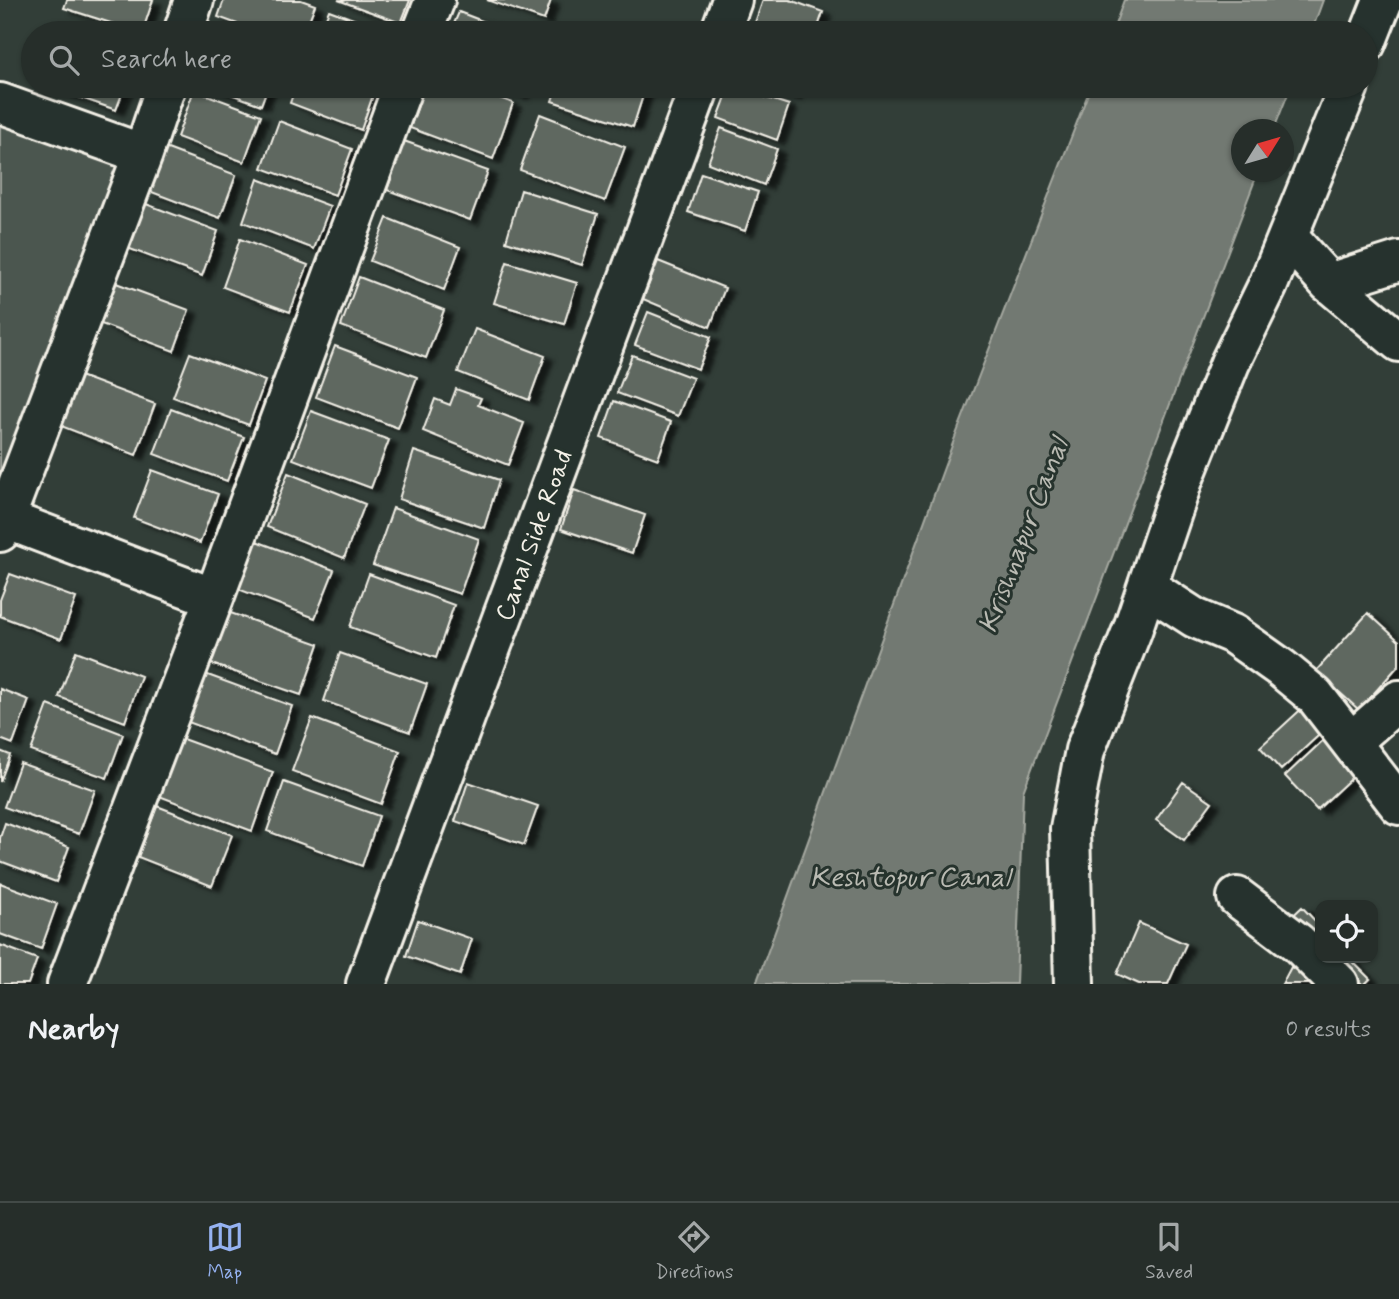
<!DOCTYPE html>
<style>
:root{--surface:#262e2a;--page:#323a36;--text:#f1f3f6;--muted:#a4a8a8;--line:#424a47;--accent:#95b2f1}
body{margin:0;font-family:Mynerve,sans-serif;background:var(--page);color:var(--text)}
.controls{position:absolute;right:21px;bottom:21px;display:grid;overflow:hidden;border-radius:14px;box-shadow:0 2px 5px #0004}
.controls button{width:63px;height:63px;display:grid;place-items:center;padding:0;border:0;border-bottom:2px solid var(--line);background:var(--surface);color:var(--text);font:35px sans-serif}
.compass{position:absolute;left:1231px;top:119px;width:63px;height:63px;border-radius:50%;background:var(--surface);box-shadow:0 2px 5px #0004;rotate:53deg}
.list{margin:0;padding:0;list-style:none}
h2{display:flex;justify-content:space-between;align-items:center;height:91px;margin:0;padding:0 28px;font-size:30px}
h2 small{font-size:23px;font-weight:400;color:var(--muted)}
.icon{flex:none;width:38px;height:38px;fill:none;stroke:currentColor;stroke-width:2;stroke-linecap:round;stroke-linejoin:round}
.map{position:relative;flex:none;width:1399px;height:984px;overflow:hidden}
.search{position:absolute;background:var(--surface);box-shadow:0 2px 5px #0004;left:21px;right:21px;top:21px;height:77px;display:flex;align-items:center;gap:18px;box-sizing:border-box;padding:0 24px;border-radius:38px;color:var(--muted);font-size:26px}
.sheet{height:217px;background:var(--surface)}
nav{display:flex;justify-content:space-around;align-items:center;box-sizing:border-box;height:98px;border-top:2px solid var(--line);background:var(--surface);font-size:19px;color:var(--muted)}
nav a{display:grid;justify-items:center;gap:4px}
nav .on{color:var(--accent)}
.map>svg:first-child{display:block}
.green{fill:#4c564f;stroke:#a0a49c;stroke-width:2}
.water{fill:#727972;stroke:#a6a9a1;stroke-width:2}
.building{fill:#5f6861;stroke:#f4f1e8;stroke-width:2;filter:url(#shadow)}
.lines{fill:none;stroke-linecap:round;stroke-linejoin:round}
.minor-casing{stroke:#f4f1e8;stroke-width:44}
.minor{stroke:#26332d;stroke-width:38}
.labels{text-anchor:middle;stroke-width:6;stroke-linejoin:round;paint-order:stroke}
.street-label{font-size:26px;fill:#f4f1e8;stroke:#26332d}
.water-label{font-size:28px;font-style:italic;fill:#babbb3;stroke:#26332d}
</style>
<div class="map">
<svg width="1399" height="984" viewBox="0 0 1399 984">
<defs>
<filter id="shadow"><feDropShadow dx="8" dy="4.5" stdDeviation="2" flood-color="#0009"/></filter>
</defs>
<rect width="100%" height="100%" fill="#323e38"/>
<filter id="ink" filterUnits="userSpaceOnUse"><feTurbulence type="fractalNoise" baseFrequency=".0143" numOctaves="2"/><feDisplacementMap in="SourceGraphic" scale="14" xChannelSelector="R" yChannelSelector="G"/><feConvolveMatrix kernelMatrix="1 2 1 2 8 2 1 2 1" color-interpolation-filters="sRGB"/></filter>
<g filter="url(#ink)">
<path class="green" d="M 0,118 L 121,162 L 0,495 Z"/>
<path class="water" d="M 1124,0 L 1323,0 L 1311,33 L 1112,33 Z
M 1091,86 L 1291,86 L 1274,129 L 1242,130 L 1242,172 L 1258,172 L 1023,792 L 1016,984 L 756,984 L 954,440 Z"/>
<path class="building" d="M 67,0 L 153,0 L 142,33 L 64,8 Z
M 224,0 L 301,0 L 315,5 L 304,33 L 262,33 L 218,17 Z
M 338,0 L 410,0 L 401,23 Z
M 487,0 L 551,0 L 544,20 Z
M 763,0 L 790,0 L 823,12 L 816,33 L 752,31 Z
M 329,10 L 386,31 L 385,33 L 320,33 Z
M 459,12 L 513,33 L 450,33 Z
M 47,86 L 125,86 L 116,110 Z
M 209,86 L 268,86 L 261,105 Z
M 296,86 L 358,86 L 374,92 L 361,130 L 290,103 Z
M 425,86 L 468,86 L 513,103 L 493,159 L 410,128 Z
M 499,86 L 523,86 L 520,94 Z
M 557,86 L 646,86 L 633,127 L 552,101 Z
M 730,86 L 789,105 L 777,140 L 718,118 Z
M 764,86 L 796,86 L 793,95 Z
M 194,90 L 261,115 L 244,162 L 177,137 Z
M 540,114 L 625,147 L 605,201 L 520,170 Z
M 279,121 L 352,149 L 335,195 L 262,168 Z
M 721,128 L 777,149 L 764,185 L 708,163 Z
M 404,141 L 488,171 L 470,220 L 387,190 Z
M 165,148 L 236,175 L 220,218 L 149,191 Z
M 701,173 L 758,192 L 745,231 L 688,212 Z
M 258,179 L 330,206 L 314,249 L 243,222 Z
M 521,190 L 598,214 L 582,265 L 506,241 Z
M 138,201 L 218,231 L 202,276 L 122,246 Z
M 387,218 L 460,247 L 444,290 L 370,261 Z
M 240,239 L 308,265 L 290,312 L 223,287 Z
M 658,261 L 725,288 L 710,327 L 643,299 Z
M 507,262 L 577,283 L 564,324 L 494,303 Z
M 359,277 L 444,310 L 426,358 L 341,326 Z
M 116,283 L 189,310 L 174,351 L 101,324 Z
M 648,312 L 711,337 L 698,369 L 635,345 Z
M 475,329 L 545,356 L 529,400 L 458,372 Z
M 335,346 L 417,377 L 398,428 L 316,397 Z
M 190,353 L 265,381 L 249,425 L 173,397 Z
M 632,355 L 693,378 L 678,416 L 617,393 Z
M 80,376 L 155,404 L 136,455 L 61,426 Z
M 456,389 L 481,398 L 478,405 L 524,423 L 508,465 L 423,431 L 435,399 L 450,405 Z
M 614,401 L 671,422 L 658,459 L 601,438 Z
M 171,409 L 244,437 L 227,481 L 154,454 Z
M 311,411 L 389,440 L 371,488 L 293,459 Z
M 414,451 L 499,480 L 484,528 L 399,499 Z
M 152,470 L 218,494 L 200,543 L 134,518 Z
M 288,473 L 365,504 L 344,558 L 267,527 Z
M 574,490 L 645,515 L 632,553 L 561,529 Z
M 393,508 L 479,539 L 460,594 L 373,565 Z
M 256,541 L 334,570 L 315,618 L 238,589 Z
M 10,574 L 76,598 L 61,639 L 0,616 L 0,600 Z
M 369,574 L 454,605 L 436,658 L 350,627 Z
M 222,610 L 319,644 L 301,695 L 206,662 Z
M 1368,613 L 1399,641 L 1399,665 L 1359,710 L 1316,671 Z
M 76,651 L 141,676 L 125,722 L 59,697 Z
M 340,653 L 427,684 L 410,732 L 324,701 Z
M 205,674 L 292,706 L 275,754 L 188,722 Z
M 0,689 L 29,700 L 13,744 L 0,739 Z
M 1309,702 L 1330,725 L 1281,770 L 1260,747 Z
M 48,705 L 123,734 L 107,778 L 31,751 Z
M 312,718 L 400,751 L 381,804 L 292,771 Z
M 1331,733 L 1363,767 L 1317,810 L 1285,776 Z
M 180,738 L 273,772 L 252,831 L 159,796 Z
M 0,751 L 10,755 L 0,782 Z
M 20,763 L 95,790 L 79,834 L 4,807 Z
M 284,782 L 379,816 L 362,866 L 267,831 Z
M 468,782 L 538,806 L 524,845 L 455,821 Z
M 1183,782 L 1212,802 L 1184,840 L 1156,820 Z
M 157,806 L 232,835 L 212,886 L 138,857 Z
M 5,823 L 69,847 L 56,882 L 0,861 L 0,838 Z
M 0,883 L 57,904 L 41,949 L 0,934 Z
M 1302,907 L 1320,926 L 1320,958 L 1349,958 L 1370,979 L 1365,984 L 1340,984 L 1284,924 Z
M 418,920 L 472,939 L 460,975 L 406,956 Z
M 1139,923 L 1186,944 L 1168,984 L 1139,984 L 1117,974 Z
M 0,945 L 37,959 L 28,984 L 0,984 Z
M 1291,967 L 1321,982 L 1320,984 L 1282,984 Z"/>
<g class="lines">
<defs>
<path id="minor" d="M 183,33 L 194,0
M 422,33 L 435,0
M 720,33 L 732,0
M 1366,43 L 1383,0
M 0,103 L 143,154
M 1288,237 L 1329,283 L 1399,342
M 1329,283 L 1399,261
M 0,517 L 214,598
M 0,532 L 143,154 L 166,86
M 1147,587 L 1195,618 L 1233,634 L 1281,668 L 1315,696 L 1399,805
M 1351,742 L 1399,700
M 1237,897 L 1298,943 L 1339,984
M 67,984 L 214,598 L 403,86
M 366,984 L 700,86
M 1074,984 L 1070,829 L 1085,750 L 1132,631 L 1183,480 L 1230,363 L 1268,285 L 1349,86"/>
</defs>
<use href="#minor" class="minor-casing"/>
<use href="#minor" class="minor"/>
</g>
</g>
<g class="labels">
<g class="street-label">
<text transform="translate(533 535) rotate(-70)" y="9">Canal Side Road</text>
</g>
<g class="water-label">
<text transform="translate(1022 535) rotate(-69)" y="10">Krishnapur Canal</text>
<text x="910" y="886">Keshtopur Canal</text>
</g>
</g>
</svg>
<div class="controls">
<button><svg class="icon" aria-label="locate" viewBox="0 0 24 24"><circle cx="12" cy="12" r="6"/><path d="M12 2v4M12 18v4M2 12h4M18 12h4"/></svg></button>
</div>
<svg class="compass" viewBox="-18 -18 36 36"><path d="M0-13l5 13h-10z" fill="#e53935"/><path d="M0 13l5-13h-10z" fill="#a4a8a8"/></svg>
<div class="search"><svg class="icon" aria-label="search" viewBox="0 0 24 24"><circle cx="10" cy="10" r="6"/><path d="M15 15l6 6"/></svg>Search here</div>
</div>
<section class="sheet">
<h2>Nearby<small>0 results</small></h2>
<ul class="list">
</ul>
</section>
<nav>
<a class="on"><svg class="icon" aria-label="map" viewBox="0 0 24 24"><path d="M3 6l6-2 6 2 6-2v14l-6 2-6-2-6 2zM9 4v14M15 6v14"/></svg>Map</a>
<a><svg class="icon" aria-label="directions" viewBox="0 0 24 24"><path d="M12 3l9 9-9 9-9-9zM9 14v-3h6M13 9l2 2-2 2"/></svg>Directions</a>
<a><svg class="icon" aria-label="saved" viewBox="0 0 24 24"><path d="M7 4h10v16l-5-4-5 4z"/></svg>Saved</a>
</nav>
